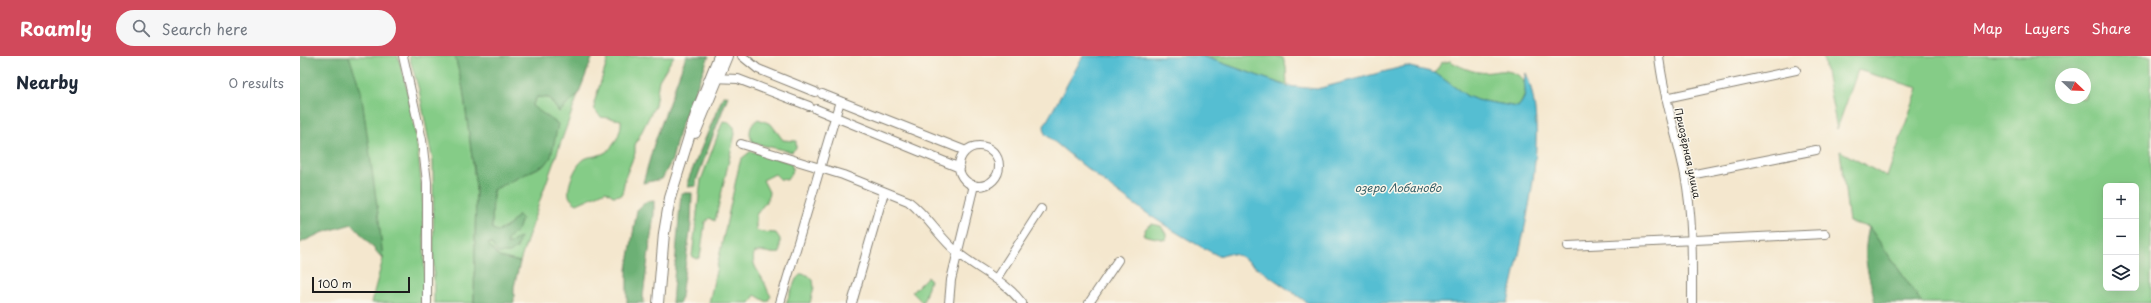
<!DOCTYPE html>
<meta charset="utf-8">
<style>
:root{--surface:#fff;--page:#f6f6f7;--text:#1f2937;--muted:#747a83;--line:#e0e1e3;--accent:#d1495b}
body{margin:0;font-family:"Playpen Sans",sans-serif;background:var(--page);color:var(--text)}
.controls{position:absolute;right:12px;bottom:12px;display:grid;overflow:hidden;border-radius:6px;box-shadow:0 4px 16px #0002}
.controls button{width:36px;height:36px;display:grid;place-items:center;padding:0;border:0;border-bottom:1px solid var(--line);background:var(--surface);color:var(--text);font:20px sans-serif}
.compass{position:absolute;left:1755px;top:12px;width:36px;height:36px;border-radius:50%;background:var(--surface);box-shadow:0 4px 16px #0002;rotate:113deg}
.scale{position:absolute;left:12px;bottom:10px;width:98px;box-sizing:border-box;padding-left:4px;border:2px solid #1c1c1c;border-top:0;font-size:11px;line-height:14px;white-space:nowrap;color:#1c1c1c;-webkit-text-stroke:3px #fbf7ec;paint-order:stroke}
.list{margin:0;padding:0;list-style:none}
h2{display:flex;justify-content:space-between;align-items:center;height:52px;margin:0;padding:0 16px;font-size:17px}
h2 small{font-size:13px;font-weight:400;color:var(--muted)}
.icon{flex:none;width:22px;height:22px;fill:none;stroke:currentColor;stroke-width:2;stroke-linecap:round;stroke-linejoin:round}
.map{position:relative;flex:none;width:1851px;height:247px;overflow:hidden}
header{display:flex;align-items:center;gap:24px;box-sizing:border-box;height:56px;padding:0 20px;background:var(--accent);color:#fff}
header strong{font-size:19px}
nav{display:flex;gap:22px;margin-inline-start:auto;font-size:14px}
.search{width:280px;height:36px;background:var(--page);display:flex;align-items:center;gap:10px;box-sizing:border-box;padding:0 14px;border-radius:22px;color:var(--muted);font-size:15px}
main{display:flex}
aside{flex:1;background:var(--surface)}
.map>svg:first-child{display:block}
.green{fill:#85cc87;stroke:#507452;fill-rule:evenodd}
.forest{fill:#6cb074;stroke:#446648}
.water{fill:#55bed2;stroke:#386d77}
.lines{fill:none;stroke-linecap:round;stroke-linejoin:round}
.minor-casing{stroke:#888275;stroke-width:10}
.major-casing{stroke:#888275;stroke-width:12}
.minor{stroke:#fff;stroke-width:8}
.major{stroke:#fff;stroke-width:10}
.labels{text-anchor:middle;stroke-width:3;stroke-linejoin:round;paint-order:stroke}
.street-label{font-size:10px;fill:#1c1c1c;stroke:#fbf7ec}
.water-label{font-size:11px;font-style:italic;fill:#335d65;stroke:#fbf7ec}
</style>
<header>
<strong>Roamly</strong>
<div class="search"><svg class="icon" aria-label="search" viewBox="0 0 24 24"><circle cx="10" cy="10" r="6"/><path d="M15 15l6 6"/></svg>Search here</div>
<nav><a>Map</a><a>Layers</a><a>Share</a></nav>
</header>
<main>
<aside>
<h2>Nearby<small>0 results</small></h2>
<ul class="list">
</ul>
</aside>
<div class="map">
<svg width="1851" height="247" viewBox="0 0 1851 247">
<rect width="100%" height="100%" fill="#fbf7ec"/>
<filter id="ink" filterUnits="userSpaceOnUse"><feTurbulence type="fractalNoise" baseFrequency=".025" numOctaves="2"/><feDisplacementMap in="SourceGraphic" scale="8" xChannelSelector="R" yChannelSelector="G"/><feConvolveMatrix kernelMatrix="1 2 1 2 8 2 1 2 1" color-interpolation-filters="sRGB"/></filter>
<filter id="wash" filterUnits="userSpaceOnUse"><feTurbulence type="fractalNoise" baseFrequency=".012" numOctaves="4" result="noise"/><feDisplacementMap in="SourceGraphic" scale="16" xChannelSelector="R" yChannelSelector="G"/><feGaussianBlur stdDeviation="0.9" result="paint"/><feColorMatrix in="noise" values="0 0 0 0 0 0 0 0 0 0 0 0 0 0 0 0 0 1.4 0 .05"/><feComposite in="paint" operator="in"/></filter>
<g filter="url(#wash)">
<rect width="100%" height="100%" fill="#f4e7ce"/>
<path class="green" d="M 49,0 L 98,0 C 122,80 126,163 124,247 L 71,247 L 83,203 Z
M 109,0 L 155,0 L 163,32 L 176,131 L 174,247 L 134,247 L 133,106 L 119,34 Z
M 309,0 L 374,0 L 359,24 L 355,49 L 335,89 L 335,97 L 325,122 L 322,139 L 313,140 L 306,135 L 277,148 C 275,147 272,145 270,142 C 265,133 275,111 282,105 C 287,100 293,101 299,99 C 313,96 322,76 321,64 L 301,61 L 295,55 L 294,47 Z
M 902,0 L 978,0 L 983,2 L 986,10 L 987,30 Z
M 1523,0 L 1851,0 L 1851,247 L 1622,247 L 1569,171 L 1549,166 L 1540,95 L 1587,121 L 1618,32 L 1558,14 L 1537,73 ZM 1761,18 L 1785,18 L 1785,42 L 1761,42 ZM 1806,130 L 1836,130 L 1836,232 L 1806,232 Z
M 1150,5 C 1159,10 1169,15 1179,16 C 1188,18 1197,14 1206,15 C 1228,18 1230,36 1218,51 L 1177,44 L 1167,40 L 1135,17 L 1141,7 Z
M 278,39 L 240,144 L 220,206 L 199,201 L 187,188 L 191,187 L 198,197 L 220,182 L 207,189 L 207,184 L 218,173 L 222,163 L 218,159 L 210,169 L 198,175 L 192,173 L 193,134 L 246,108 L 232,50 L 237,41 L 249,42 L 259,56 Z
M 458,63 L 471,68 L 483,84 L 496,85 L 496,92 L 492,96 L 453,87 C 448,77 449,70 458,63 Z
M 423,65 L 429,66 L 434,71 L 435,78 L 415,165 L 410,162 L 405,166 L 400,201 L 397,203 L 392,200 L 401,124 Z
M 451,95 L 491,107 L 493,114 L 487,124 L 480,123 L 475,118 L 463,124 L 469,136 L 468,143 L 456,159 L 456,174 L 462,176 L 476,177 L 480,183 L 480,197 C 470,199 463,193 454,197 C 451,210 459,215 464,226 C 467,231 467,235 471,240 L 467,246 L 455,239 L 450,247 L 409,247 L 439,110 L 441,103 Z
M 852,168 L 861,170 L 866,178 L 866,184 L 843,179 L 846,172 Z
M 501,218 L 508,219 L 513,224 L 514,231 L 510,247 L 486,247 L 496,223 Z
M 627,221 L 630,224 L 623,247 L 612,236 Z"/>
<path class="forest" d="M 0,0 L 49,0 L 61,35 L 79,164 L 83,203 L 52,168 L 21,177 L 0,187 Z
M 155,0 L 293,0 L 278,39 L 259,56 L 249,42 L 237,41 L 232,50 L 258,68 L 251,101 L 246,108 L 193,134 L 192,173 L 198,175 L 210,169 L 218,159 L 222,163 L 218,174 L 207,184 L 208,189 L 220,181 L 217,192 L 210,197 L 198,197 L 191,187 L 188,188 L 199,201 L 220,206 L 214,231 L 214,247 L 174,247 L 176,131 L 163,33 Z
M 386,0 L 409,0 L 379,75 L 372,104 L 362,123 L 343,127 L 354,88 Z
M 423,40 L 428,40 L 396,125 L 396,130 L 388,131 L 388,124 Z
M 381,137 L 392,137 L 391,169 L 380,247 L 372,247 Z
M 347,145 L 354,145 L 354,158 L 343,240 L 344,247 L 327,247 L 327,213 L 337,154 Z
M 1569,171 L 1622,247 L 1575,247 C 1569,214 1561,207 1569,171 Z"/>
<path class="water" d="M 783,0 L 902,0 L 987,30 L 1017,33 L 1106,10 L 1135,17 L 1167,40 L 1177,44 L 1218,51 C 1231,36 1221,32 1226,17 C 1252,81 1222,181 1208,247 L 1008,247 L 940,200 L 928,197 L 919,200 C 856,169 799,123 745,78 L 744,70 Z"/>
</g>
<g filter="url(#ink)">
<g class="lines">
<defs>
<path id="minor" d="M 103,0 L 122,84 L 127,126 L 127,247
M 442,0 L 458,13 L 515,36
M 1359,0 C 1363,41 1377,79 1385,119 C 1393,162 1392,204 1392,247
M 413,22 L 438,23 L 509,50
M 522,38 L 666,95
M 1366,42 L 1496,14
M 516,53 L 660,112
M 441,88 L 543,119 L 608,145 C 627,159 639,181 657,196 C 678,214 705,224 722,247
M659 110a20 20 0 1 1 40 0a20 20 0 1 1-40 0Z
M 1385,120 L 1516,94
M 1268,190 L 1525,178
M 696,223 L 741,153
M 480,247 L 540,45
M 552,247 L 584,136
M 649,247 L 651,224 L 674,129
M 789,247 L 818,204"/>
<path id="major" d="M 395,77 L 427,0
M 358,247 L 364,177 L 370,142 L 397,55 L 419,0"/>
</defs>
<use href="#minor" class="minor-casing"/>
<use href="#major" class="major-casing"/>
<use href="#minor" class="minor"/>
<use href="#major" class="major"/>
</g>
</g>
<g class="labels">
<g class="street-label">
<text transform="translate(1388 97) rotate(78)" y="4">Приозёрная улица</text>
</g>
<g class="water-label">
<text x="1098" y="136">озеро Лобаново</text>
</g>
</g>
</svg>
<div class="controls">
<button>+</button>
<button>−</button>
<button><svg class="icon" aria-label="layers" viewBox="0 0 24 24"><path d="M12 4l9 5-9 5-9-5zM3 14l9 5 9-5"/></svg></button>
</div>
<svg class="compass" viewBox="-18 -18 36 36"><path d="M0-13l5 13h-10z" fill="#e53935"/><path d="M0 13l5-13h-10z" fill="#747a83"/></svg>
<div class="scale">100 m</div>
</div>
</main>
